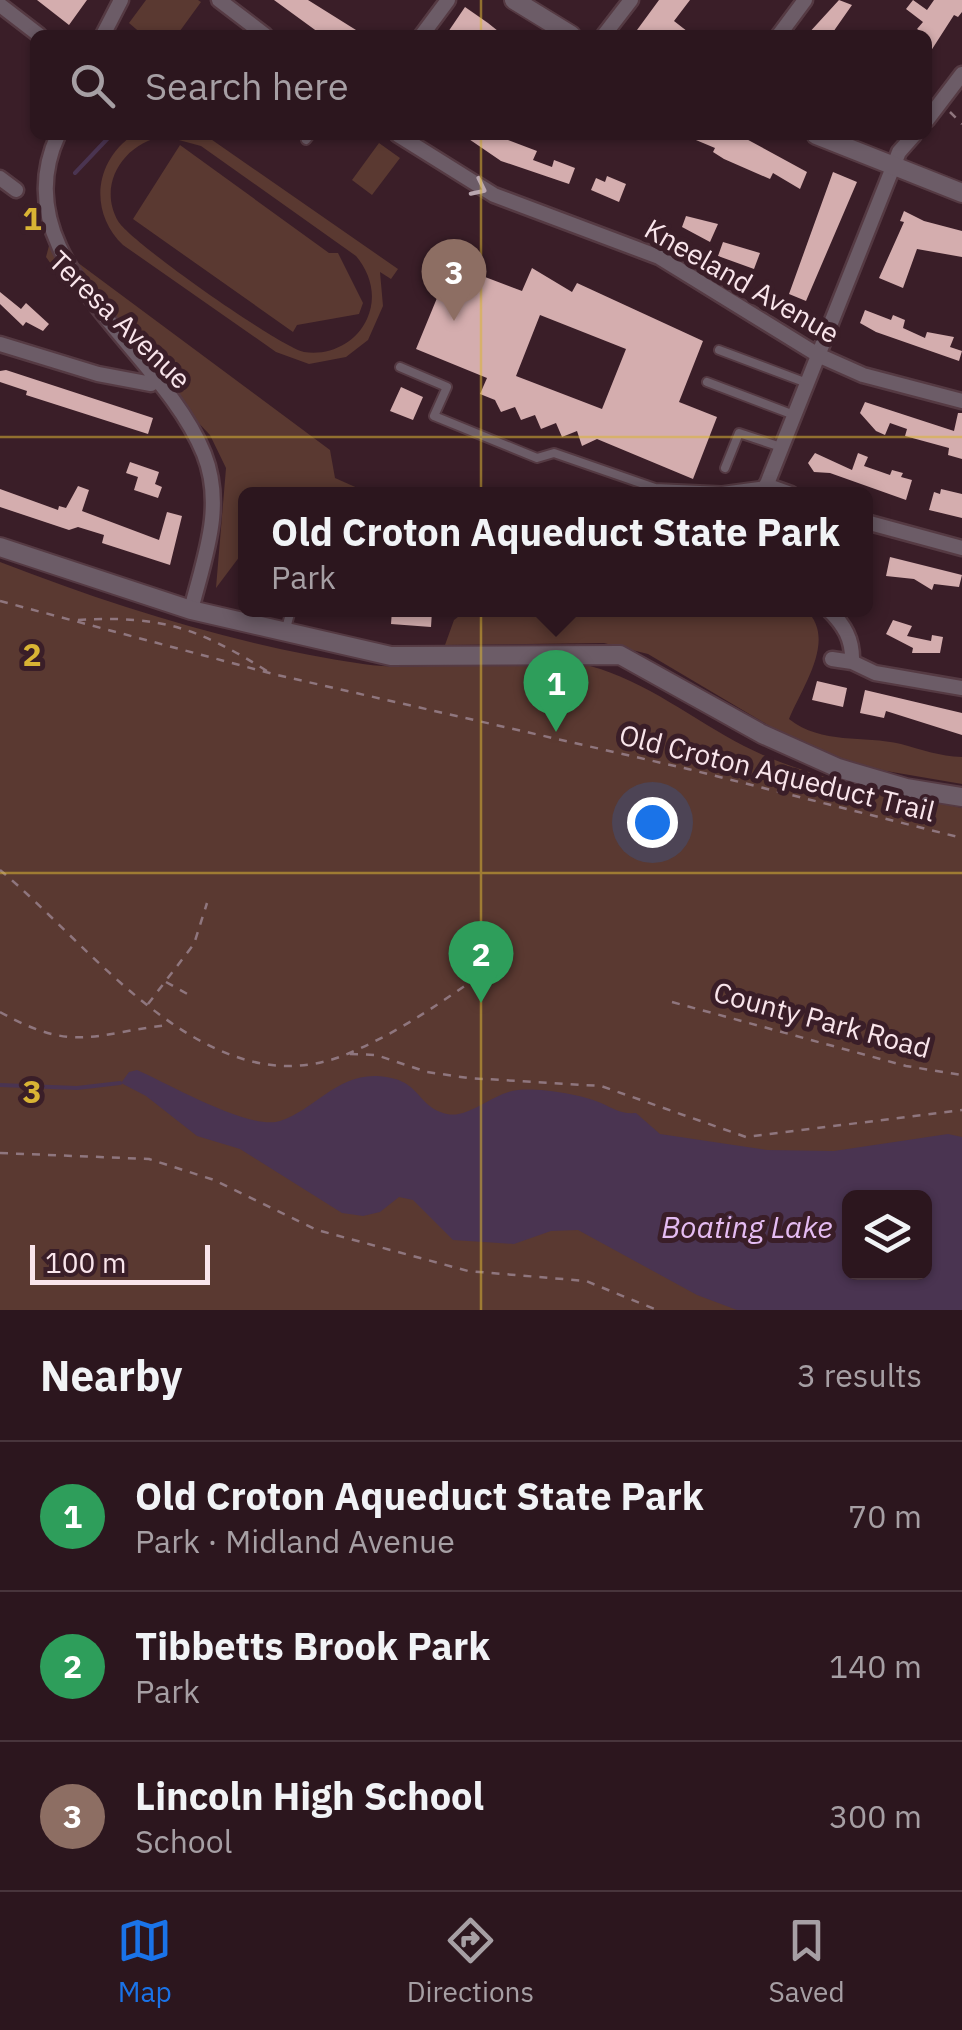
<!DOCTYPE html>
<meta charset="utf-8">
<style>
:root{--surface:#2c161e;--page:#341f27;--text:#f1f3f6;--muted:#a69fa4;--line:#48353c;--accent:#1a73e8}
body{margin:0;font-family:"IBM Plex Sans",sans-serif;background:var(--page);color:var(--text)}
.controls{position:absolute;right:30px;bottom:30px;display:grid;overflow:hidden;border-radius:15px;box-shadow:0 2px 8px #0004}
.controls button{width:90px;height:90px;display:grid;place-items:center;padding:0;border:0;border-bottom:2px solid var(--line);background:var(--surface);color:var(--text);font:50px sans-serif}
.scale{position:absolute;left:30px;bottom:25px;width:180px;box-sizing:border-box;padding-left:10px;border:5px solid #f9e5eb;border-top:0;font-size:28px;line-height:35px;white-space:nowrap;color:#f9e5eb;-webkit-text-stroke:8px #3a1e28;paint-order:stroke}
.you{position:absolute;left:652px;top:822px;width:35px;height:35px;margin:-25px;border:8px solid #fff;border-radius:50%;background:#1a73e8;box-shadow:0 0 0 15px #1a73e833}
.badge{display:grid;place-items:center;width:65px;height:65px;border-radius:50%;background:var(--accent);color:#fff;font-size:32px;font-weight:700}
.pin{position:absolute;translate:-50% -82px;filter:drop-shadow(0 2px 5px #0008)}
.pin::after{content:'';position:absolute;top:52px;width:35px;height:30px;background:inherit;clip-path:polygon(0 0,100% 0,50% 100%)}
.popup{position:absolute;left:238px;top:487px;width:635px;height:130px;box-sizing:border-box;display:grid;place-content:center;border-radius:15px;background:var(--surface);filter:drop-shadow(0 2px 8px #0005);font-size:32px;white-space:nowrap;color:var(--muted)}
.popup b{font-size:38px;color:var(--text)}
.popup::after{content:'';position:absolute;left:50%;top:100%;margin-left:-20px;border:20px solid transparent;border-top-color:var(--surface)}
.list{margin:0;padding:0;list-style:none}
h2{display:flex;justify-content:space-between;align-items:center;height:130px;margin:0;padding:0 40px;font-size:42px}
h2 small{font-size:32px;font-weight:400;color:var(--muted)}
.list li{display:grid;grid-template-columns:65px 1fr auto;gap:30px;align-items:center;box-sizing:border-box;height:150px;padding:0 40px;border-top:2px solid var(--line)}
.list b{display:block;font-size:38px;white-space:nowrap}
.list p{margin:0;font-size:32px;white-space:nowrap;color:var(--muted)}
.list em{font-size:32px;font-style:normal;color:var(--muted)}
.icon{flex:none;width:55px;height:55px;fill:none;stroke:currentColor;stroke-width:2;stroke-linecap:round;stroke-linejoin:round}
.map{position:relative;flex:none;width:962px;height:1310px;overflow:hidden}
.search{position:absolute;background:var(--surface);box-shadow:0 2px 8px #0004;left:30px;right:30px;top:30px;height:110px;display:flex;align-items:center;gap:25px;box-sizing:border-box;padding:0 35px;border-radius:15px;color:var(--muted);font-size:38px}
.sheet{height:580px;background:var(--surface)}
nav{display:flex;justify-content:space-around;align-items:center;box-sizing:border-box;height:140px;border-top:2px solid var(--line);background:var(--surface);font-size:28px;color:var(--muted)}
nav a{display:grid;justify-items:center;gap:5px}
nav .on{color:var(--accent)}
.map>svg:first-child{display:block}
.green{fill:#5a3931;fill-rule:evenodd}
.water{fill:#4a3451;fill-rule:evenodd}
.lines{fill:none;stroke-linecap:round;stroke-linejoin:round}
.stream{stroke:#4a3451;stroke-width:4}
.building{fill:#d4adae;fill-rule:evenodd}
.service-casing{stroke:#553a43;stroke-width:12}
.minor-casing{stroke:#553a43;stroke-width:19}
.tertiary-casing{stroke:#553a43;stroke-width:22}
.path{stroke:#8f767e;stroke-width:2.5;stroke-dasharray:8 8;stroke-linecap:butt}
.service{stroke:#6c5c67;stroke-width:8}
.minor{stroke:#6c5c67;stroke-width:14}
.tertiary{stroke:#6c5c67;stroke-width:18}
.oneway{stroke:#baa7b0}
.grid{fill:none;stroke:#d9b434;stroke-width:2.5;stroke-opacity:0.55}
.labels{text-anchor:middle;stroke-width:10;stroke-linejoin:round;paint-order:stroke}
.street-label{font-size:28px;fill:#f9e5eb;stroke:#3a1e28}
.water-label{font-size:30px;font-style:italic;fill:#e5bcf2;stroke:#3a1e28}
.grid-label{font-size:32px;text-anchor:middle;font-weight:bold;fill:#d9b434;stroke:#3a1e28;stroke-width:10;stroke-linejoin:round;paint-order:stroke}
</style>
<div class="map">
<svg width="962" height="1310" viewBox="0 0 962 1310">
<rect width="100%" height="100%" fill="#3a1e28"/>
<path class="green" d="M 146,0 L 198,0 L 201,2 L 177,35 L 143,35 L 129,23 Z
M 133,135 L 205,135 L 398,269 L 391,279 L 380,272 L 383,306 L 368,340 L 346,357 L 309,364 L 276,352 L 123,245 C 89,212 94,162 133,135 ZM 164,136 L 201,146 L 356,256 C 371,274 377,297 367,319 C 356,343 330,356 304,352 C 280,347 130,242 118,221 C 97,184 124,143 164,136 Z
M 379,143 L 400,158 L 372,195 L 352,180 Z
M 180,145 L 329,253 L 338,253 L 363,303 L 359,314 L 297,325 L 293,332 L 133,219 Z
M 50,242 L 330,450 L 335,478 L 371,494 L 246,494 L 246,548 L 216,588 L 226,468 L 210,435 L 64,282 L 46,257 Z
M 0,562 C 116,607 240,646 363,664 C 433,675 524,648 590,666 C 646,681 694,720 744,746 C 811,780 889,792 962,808 L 962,1310 L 0,1310 ZM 850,1198 L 924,1198 L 924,1272 L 850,1272 Z
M 467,610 L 806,610 C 837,639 803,685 789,719 C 822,745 863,735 901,744 C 923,750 939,756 962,757 L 962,784 L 857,766 L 778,731 L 648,654 L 604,643 L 445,645 L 454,620 Z"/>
<path class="water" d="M 137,1070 C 167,1083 250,1131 280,1121 C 314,1110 336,1075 376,1076 C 423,1078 414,1106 447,1114 C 469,1119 494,1092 518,1090 C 541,1088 579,1094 601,1103 C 615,1109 619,1114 636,1113 L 660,1134 L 767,1150 L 834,1151 L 948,1134 L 962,1137 L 962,1310 L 737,1310 L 697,1295 L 578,1230 L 551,1231 L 514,1244 L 453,1240 L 413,1200 L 399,1197 L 380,1212 L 363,1216 L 342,1213 L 240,1149 L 197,1136 L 146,1096 L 121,1083 L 129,1072 ZM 850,1198 L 924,1198 L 924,1272 L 850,1272 Z"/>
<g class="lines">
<path class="stream" d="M 75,173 L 111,135
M 0,1085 L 77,1088 L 120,1083"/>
</g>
<path class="building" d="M 37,0 L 87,0 L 69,25 Z
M 274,0 L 308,0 L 364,35 L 322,35 Z
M 659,0 L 690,0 L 674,21 L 692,35 L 643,35 L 637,30 Z
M 839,0 L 852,5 L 831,35 L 807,35 Z
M 913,0 L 927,10 L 934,0 L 962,0 L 962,12 L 958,17 L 954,15 L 927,57 L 927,35 L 917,29 L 923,22 L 906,9 Z
M 465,7 L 488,23 L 503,35 L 448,32 Z
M 463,135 L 494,140 L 497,135 L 511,135 L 508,140 L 537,151 L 533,160 L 552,167 L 554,160 L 575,168 L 569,184 L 501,161 Z
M 684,135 L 739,135 L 807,172 L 800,189 L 773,173 L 770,179 L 724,159 L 713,152 L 715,148 Z
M 833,172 L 857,182 L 806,301 L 789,294 Z
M 607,176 L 626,184 L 619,202 L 591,190 L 596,178 L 605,182 Z
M 904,211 L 924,221 L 962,231 L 962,257 L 917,249 L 903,288 L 879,278 L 904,222 L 900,221 Z
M 686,216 L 718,224 L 710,242 L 682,227 Z
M 723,242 L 760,253 L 754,269 L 718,256 Z
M 451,264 L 522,291 L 532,268 L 572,292 L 577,283 L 703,341 L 679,402 L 717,417 L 693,479 L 597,439 L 582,446 L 577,431 L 562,437 L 556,423 L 541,429 L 535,415 L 521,420 L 515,407 L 501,412 L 495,400 L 480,394 L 487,378 L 416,349 ZM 540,315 L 626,349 L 602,409 L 516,376 Z
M 0,292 L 21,309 L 26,303 L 49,324 L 43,331 L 26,322 L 23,326 L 0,304 Z
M 865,310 L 891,320 L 893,315 L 905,320 L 903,328 L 925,338 L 927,332 L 954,337 L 950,347 L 962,351 L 959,361 L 876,332 L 860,323 Z
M 6,370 L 153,418 L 148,434 L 26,395 L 27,391 L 0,382 L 0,371 Z
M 401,387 L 423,397 L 413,420 L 390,411 Z
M 865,402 L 954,431 L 958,413 L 962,413 L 962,459 L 948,455 L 949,448 L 905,436 L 907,429 L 890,423 L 885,435 L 876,431 L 860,413 Z
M 815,453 L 852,470 L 858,453 L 868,457 L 864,466 L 890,475 L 892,470 L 903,473 L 901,477 L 912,480 L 906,500 L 830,473 L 814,472 L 808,463 Z
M 130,462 L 159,472 L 155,484 L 162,487 L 158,498 L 134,490 L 138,477 L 126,473 Z
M 78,486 L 89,490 L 82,511 L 159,540 L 167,512 L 182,516 L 170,565 L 102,543 L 104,535 L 78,527 L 69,530 L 0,507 L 0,489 L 58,510 L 59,506 L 66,508 Z
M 941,489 L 962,494 L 962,518 L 929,510 L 934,492 L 940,494 Z
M 890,557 L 962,575 L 959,587 L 934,584 L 932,590 L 914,579 L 886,576 Z
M 392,610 L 432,611 L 431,627 L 391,624 Z
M 893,620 L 912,626 L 907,636 L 931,641 L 932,635 L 943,637 L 940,653 L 912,653 L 913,648 L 886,634 Z
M 817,681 L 847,688 L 843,707 L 812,700 Z
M 865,690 L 962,713 L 962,735 L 886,711 L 884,718 L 860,713 Z"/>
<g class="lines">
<defs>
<path id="service" d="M 306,140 L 310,135
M 719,350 L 807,383
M 400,367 L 447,387 L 434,416 L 537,458 L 554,453 L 655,488 L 722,491 L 766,485
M 707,382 L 794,415
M 725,468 L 739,433 L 781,447
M 285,632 L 291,610"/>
<path id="minor" d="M 219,0 L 265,35
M 0,5 L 39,35
M 103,35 L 121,0
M 422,35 L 448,0
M 604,35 L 631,0
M 779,35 L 805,0
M 927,120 L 962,74
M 58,135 C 0,260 161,347 204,454 C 225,507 204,558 191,610
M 398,135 L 494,195 L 659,257 L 818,355 L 863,375 L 962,401
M 0,178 L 16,190
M 0,344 L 98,374 L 151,384
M 766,485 L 791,494
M 763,494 L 899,152 L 914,135
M 866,522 L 962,548
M 829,610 C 844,625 853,639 852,662 L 875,673 L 962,688
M 832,659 L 852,662"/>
<path id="tertiary" d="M 514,0 L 571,35
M 816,135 L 962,193
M 0,547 L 191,610 L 391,656 L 620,655 L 762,734 L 838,768 L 906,788 L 962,797"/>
</defs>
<use href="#service" class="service-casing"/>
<use href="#minor" class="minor-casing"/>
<use href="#tertiary" class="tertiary-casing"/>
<path class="path" d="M 950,112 L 962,124
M 0,601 L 273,674 L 688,769 L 962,838
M 78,620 C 161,615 198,628 267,671
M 0,870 C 95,949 212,1115 352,1052 C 405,1029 449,997 496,964
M 166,982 L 191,996
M 672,1002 L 906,1066 L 962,1075
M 148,1004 L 194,944 L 207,903
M 0,1012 C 75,1054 93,1033 169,1025
M 350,1054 L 376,1055 L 427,1072 L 468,1078 L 601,1086 L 746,1137 L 962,1110
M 0,1153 L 149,1159 L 214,1180 L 317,1230 L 468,1271 L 586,1281 L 657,1310"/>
<use href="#service" class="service"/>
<use href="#minor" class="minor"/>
<use href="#tertiary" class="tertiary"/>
</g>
<defs><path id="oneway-chevron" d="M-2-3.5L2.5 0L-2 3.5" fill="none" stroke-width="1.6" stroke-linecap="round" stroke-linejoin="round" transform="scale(2.5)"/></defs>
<use class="oneway" href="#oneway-chevron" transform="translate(479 188) rotate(26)"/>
<path class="grid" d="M 481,0 L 481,35M 481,135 L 481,1310M 0,437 L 962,437M 0,873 L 962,873"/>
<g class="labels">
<g class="street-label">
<text transform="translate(742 281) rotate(30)" y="10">Kneeland Avenue</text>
<text transform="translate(120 320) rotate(44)" y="10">Teresa Avenue</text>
<text transform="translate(777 773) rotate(14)" y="10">Old Croton Aqueduct Trail</text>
<text transform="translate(822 1020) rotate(15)" y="10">County Park Road</text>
</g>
<g class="water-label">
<text x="747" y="1238">Boating Lake</text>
</g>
</g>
<g class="grid-label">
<text x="32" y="230">1</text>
<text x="32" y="666">2</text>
<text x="32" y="1103">3</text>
</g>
</svg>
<div class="controls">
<button><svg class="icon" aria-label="layers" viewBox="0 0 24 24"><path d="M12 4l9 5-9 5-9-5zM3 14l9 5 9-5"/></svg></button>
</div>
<div class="scale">100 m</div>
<div class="you"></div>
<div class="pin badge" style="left:556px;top:732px;background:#2e9e5b">1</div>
<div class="popup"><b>Old Croton Aqueduct State Park</b>Park</div>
<div class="pin badge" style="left:481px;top:1003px;background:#2e9e5b">2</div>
<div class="pin badge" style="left:454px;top:321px;background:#8d6e63">3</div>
<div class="search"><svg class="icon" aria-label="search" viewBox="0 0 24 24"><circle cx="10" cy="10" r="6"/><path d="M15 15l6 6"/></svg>Search here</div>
</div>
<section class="sheet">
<h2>Nearby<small>3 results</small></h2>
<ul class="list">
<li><span class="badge" style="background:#2e9e5b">1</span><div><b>Old Croton Aqueduct State Park</b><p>Park · Midland Avenue</p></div><em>70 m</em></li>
<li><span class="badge" style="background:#2e9e5b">2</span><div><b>Tibbetts Brook Park</b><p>Park</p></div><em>140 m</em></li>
<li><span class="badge" style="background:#8d6e63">3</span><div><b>Lincoln High School</b><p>School</p></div><em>300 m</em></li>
</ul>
</section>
<nav>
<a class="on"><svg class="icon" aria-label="map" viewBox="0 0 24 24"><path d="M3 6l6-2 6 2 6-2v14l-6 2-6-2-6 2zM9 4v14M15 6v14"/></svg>Map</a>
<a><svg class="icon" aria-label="directions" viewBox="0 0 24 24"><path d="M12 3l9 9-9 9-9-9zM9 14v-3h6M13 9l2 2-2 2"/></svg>Directions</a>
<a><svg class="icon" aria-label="saved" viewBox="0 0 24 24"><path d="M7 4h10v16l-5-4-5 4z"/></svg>Saved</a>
</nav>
